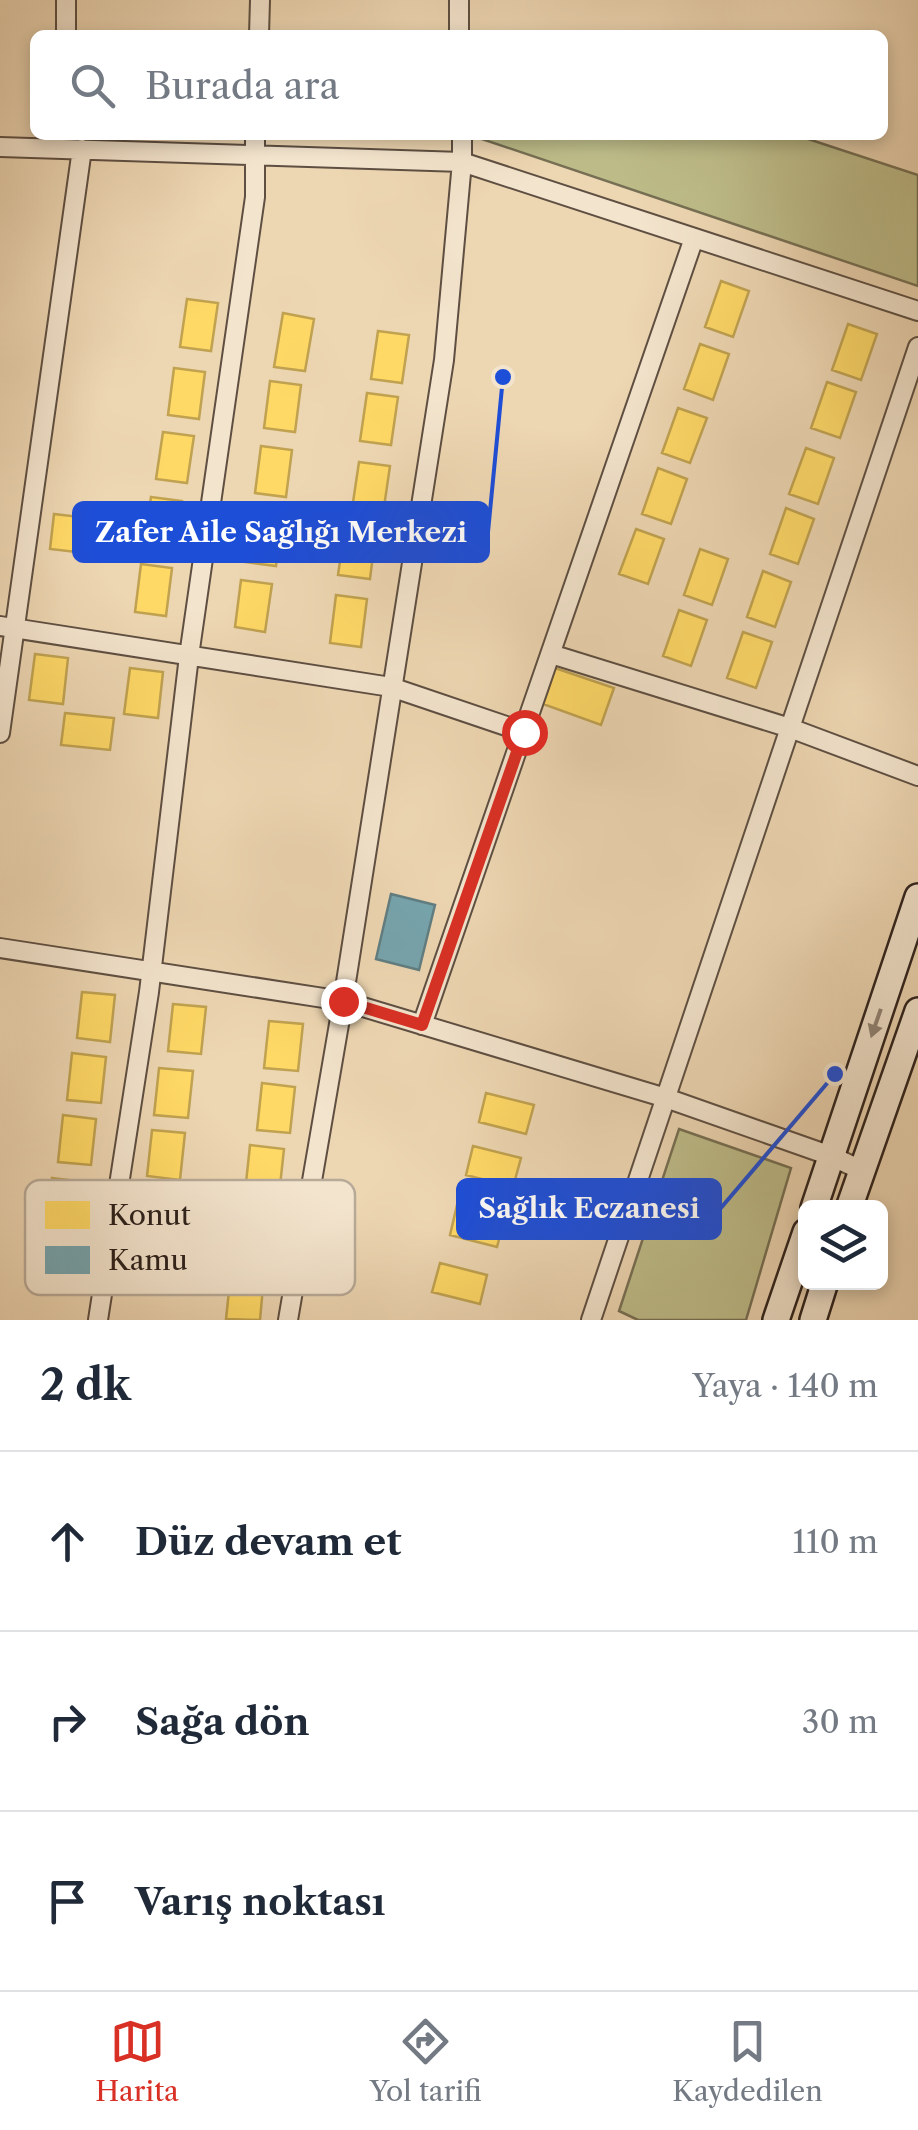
<!DOCTYPE html>
<html lang="tr">
<meta charset="utf-8">
<style>
:root{--surface:#fff;--page:#f2f2f3;--text:#1f2937;--muted:#747a83;--line:#e0e1e3;--accent:#d93025}
body{margin:0;font-family:"Libre Caslon Text",serif;background:var(--page);color:var(--text)}
.controls{position:absolute;right:30px;bottom:30px;display:grid;overflow:hidden;border-radius:15px;box-shadow:0 5px 15px #0003}
.controls button{width:90px;height:90px;display:grid;place-items:center;padding:0;border:0;border-bottom:2px solid var(--line);background:var(--surface);color:var(--text);font:50px sans-serif}
.stop{position:absolute;width:30px;height:30px;margin:-22px;border:8px solid #d93025;border-radius:50%;background:#fff}
.stop.end{background:#d93025;border-color:#fff;box-shadow:0 2px 10px #0008}
.list{margin:0;padding:0;list-style:none}
h2{display:flex;justify-content:space-between;align-items:center;height:130px;margin:0;padding:0 40px;font-size:42px}
h2 small{font-size:32px;font-weight:400;color:var(--muted)}
.list li{display:grid;grid-template-columns:65px 1fr auto;gap:30px;align-items:center;box-sizing:border-box;height:180px;padding:0 40px;border-top:2px solid var(--line)}
.list b{display:block;font-size:38px;white-space:nowrap}
.list em{font-size:32px;font-style:normal;color:var(--muted)}
.icon{flex:none;width:55px;height:55px;fill:none;stroke:currentColor;stroke-width:2;stroke-linecap:round;stroke-linejoin:round}
.map{position:relative;flex:none;width:918px;height:1320px;overflow:hidden}
.search{position:absolute;background:var(--surface);box-shadow:0 5px 15px #0003;left:30px;right:30px;top:30px;height:110px;display:flex;align-items:center;gap:25px;box-sizing:border-box;padding:0 35px;border-radius:15px;color:var(--muted);font-size:38px}
.sheet{height:670px;background:var(--surface)}
nav{display:flex;justify-content:space-around;align-items:center;box-sizing:border-box;height:140px;border-top:2px solid var(--line);background:var(--surface);font-size:28px;color:var(--muted)}
nav a{display:grid;justify-items:center;gap:5px}
nav .on{color:var(--accent)}
.map>svg:first-child{display:block}
.green{fill:#bdbc89;stroke:#766f53;stroke-width:2.5}
.homes{fill:#ffd966;stroke:#c0a250;stroke-width:2.5}
.public{fill:#76a5af;stroke:#607e83;stroke-width:2.5}
.lines{fill:none;stroke-linecap:round;stroke-linejoin:round}
.minor-casing{stroke:#5e4f42;stroke-width:22}
.secondary-casing{stroke:#2e221d;stroke-width:30}
.minor{stroke:#f3e4cd;stroke-width:18}
.secondary{stroke:#f3e4cd;stroke-width:25}
.oneway{fill:#908375}
.route{stroke:#d93025;stroke-width:12}
.key{fill:#f3e4cd;stroke:#b8aa98;stroke-width:2.5}
.key-label{font-size:28px;fill:#2e221d}
.leader{fill:none;stroke:#1d4ed8;stroke-width:4}
.callout-dot{fill:#1d4ed8;stroke:#f3e4cd;stroke-width:4}
.callout{fill:#1d4ed8;stroke:#1d4ed8;stroke-width:4}
.callout-label{font-size:28px;text-anchor:middle;font-weight:bold;fill:#fff}
</style>
<div class="map">
<svg width="918" height="1320" viewBox="0 0 918 1320">
<rect width="100%" height="100%" fill="#edd6b2"/>
<filter id="stains"><feTurbulence type="fractalNoise" baseFrequency=".002" numOctaves="4"/><feColorMatrix values="0 0 0 0 .2 0 0 0 0 .09 0 0 0 0 .02 0 0 0 .5 -.17"/></filter>
<radialGradient id="worn" r=".72"><stop offset=".6" stop-color="#630" stop-opacity="0"/><stop offset="1" stop-color="#630" stop-opacity=".3"/></radialGradient>
<path class="green" d="M 479,135 L 796,135 L 918,175 L 918,286 L 479,138 Z
M 679,1129 L 791,1168 L 746,1320 L 638,1320 L 619,1311 Z"/>
<path class="homes" d="M 721,281 L 749,291 L 733,337 L 705,327 Z
M 187,299 L 218,303 L 211,351 L 180,347 Z
M 283,313 L 314,319 L 305,371 L 274,367 Z
M 848,324 L 877,334 L 861,380 L 832,370 Z
M 378,331 L 409,335 L 402,383 L 371,379 Z
M 700,344 L 729,354 L 713,400 L 684,389 Z
M 174,368 L 205,372 L 199,419 L 168,415 Z
M 270,381 L 301,385 L 295,432 L 264,428 Z
M 827,382 L 856,392 L 840,438 L 811,428 Z
M 367,393 L 398,397 L 391,445 L 360,441 Z
M 678,408 L 707,418 L 690,463 L 662,453 Z
M 163,432 L 194,436 L 187,483 L 156,479 Z
M 261,446 L 292,450 L 286,497 L 255,493 Z
M 806,448 L 834,458 L 818,504 L 789,494 Z
M 359,462 L 390,466 L 383,514 L 352,509 Z
M 658,468 L 687,479 L 671,524 L 642,514 Z
M 151,497 L 182,501 L 175,548 L 144,544 Z
M 786,508 L 814,519 L 798,564 L 770,554 Z
M 54,514 L 106,520 L 103,555 L 50,549 Z
M 251,514 L 282,518 L 276,566 L 245,562 Z
M 345,527 L 376,531 L 370,579 L 338,575 Z
M 636,529 L 664,539 L 648,584 L 619,574 Z
M 700,549 L 728,559 L 712,605 L 684,595 Z
M 141,564 L 172,568 L 166,616 L 135,612 Z
M 763,571 L 791,582 L 775,627 L 747,617 Z
M 241,580 L 272,584 L 265,632 L 235,627 Z
M 336,595 L 367,599 L 361,647 L 330,643 Z
M 679,610 L 707,620 L 691,666 L 663,656 Z
M 743,632 L 772,642 L 756,688 L 727,678 Z
M 35,654 L 68,658 L 63,704 L 29,700 Z
M 130,668 L 163,672 L 158,718 L 124,714 Z
M 555,668 L 614,688 L 601,725 L 543,704 Z
M 65,713 L 114,718 L 110,750 L 61,745 Z
M 82,992 L 115,995 L 110,1042 L 77,1038 Z
M 173,1004 L 206,1007 L 201,1054 L 168,1051 Z
M 269,1021 L 303,1024 L 298,1071 L 264,1068 Z
M 72,1053 L 106,1057 L 101,1103 L 67,1100 Z
M 159,1068 L 193,1071 L 188,1118 L 154,1115 Z
M 262,1083 L 295,1087 L 290,1133 L 257,1130 Z
M 486,1093 L 534,1105 L 526,1134 L 479,1122 Z
M 63,1115 L 96,1119 L 91,1165 L 58,1162 Z
M 152,1130 L 185,1133 L 180,1180 L 147,1176 Z
M 250,1145 L 284,1149 L 279,1195 L 245,1192 Z
M 473,1146 L 521,1158 L 513,1187 L 466,1175 Z
M 52,1178 L 86,1182 L 81,1229 L 48,1225 Z
M 457,1205 L 505,1217 L 497,1247 L 450,1235 Z
M 440,1263 L 487,1275 L 480,1304 L 432,1292 Z
M 231,1272 L 264,1276 L 260,1320 L 226,1319 Z"/>
<path class="public" d="M 391,894 L 435,905 L 419,970 L 376,959 Z"/>
<g class="lines">
<defs>
<path id="minor" d="M 459,0 L 459,35
M 66,35 L 66,0
M 259,35 L 260,0
M 0,147 L 462,162 L 462,135
M 0,626 L 391,687 L 524,732
M 551,654 L 790,728 L 918,776
M 0,733 L 82,149
M 0,948 L 343,1001 L 666,1098 L 831,1156 L 861,1170
M 422,1025 L 694,238
M 98,1320 L 149,992 L 189,656 L 255,197 L 255,135
M 288,1320 L 343,1001 L 444,360 L 462,162 L 918,311
M 591,1320 L 918,347"/>
<path id="secondary" d="M 814,1208 L 918,897
M 849,1208 L 918,1011
M 776,1320 L 806,1232
M 813,1320 L 825,1282"/>
</defs>
<use href="#minor" class="minor-casing"/>
<use href="#secondary" class="secondary-casing"/>
<use href="#minor" class="minor"/>
<use href="#secondary" class="secondary"/>
</g>
<defs><path id="oneway-solid" d="M-6-.8H1V-3.2L6.5 0L1 3.2V.8H-6Z" transform="scale(2.5)"/></defs>
<use class="oneway" href="#oneway-solid" transform="translate(876 1023) rotate(109)"/>
<g class="lines">
<path class="route" d="M 343,1001 L 422,1025 L 524,732"/>
</g>
<rect x="25" y="1180" width="330" height="115" rx="15" class="key"/>
<rect x="45" y="1201" width="45" height="28" fill="#ffd966"/>
<rect x="45" y="1246" width="45" height="28" fill="#76a5af"/>
<g class="key-label">
<text x="108" y="1225">Konut</text>
<text x="108" y="1270">Kamu</text>
</g>
<path class="leader" d="M503 377L488 532M835 1074L720 1209"/>
<g class="callout-dot">
<circle cx="503" cy="377" r="10"/>
<circle cx="835" cy="1074" r="10"/>
</g>
<g class="callout">
<rect x="74" y="503" width="414" height="58" rx="10"/>
<rect x="458" y="1180" width="262" height="58" rx="10"/>
</g>
<g class="callout-label">
<text x="281" y="542">Zafer Aile Sağlığı Merkezi</text>
<text x="589" y="1218">Sağlık Eczanesi</text>
</g>
<rect width="100%" height="100%" filter="url(#stains)"/>
<rect width="100%" height="100%" fill="url(#worn)"/>
</svg>
<div class="controls">
<button><svg class="icon" aria-label="layers" viewBox="0 0 24 24"><path d="M12 4l9 5-9 5-9-5zM3 14l9 5 9-5"/></svg></button>
</div>
<div class="stop" style="left:524px;top:732px"></div>
<div class="stop end" style="left:343px;top:1001px"></div>
<div class="search"><svg class="icon" aria-label="search" viewBox="0 0 24 24"><circle cx="10" cy="10" r="6"/><path d="M15 15l6 6"/></svg>Burada ara</div>
</div>
<section class="sheet">
<h2>2 dk<small>Yaya · 140 m</small></h2>
<ul class="list">
<li><svg class="icon" aria-label="ahead" viewBox="0 0 24 24"><path d="M12 20V5M6 11l6-6 6 6"/></svg><div><b>Düz devam et</b></div><em>110 m</em></li>
<li><svg class="icon" aria-label="right" viewBox="0 0 24 24"><path d="M7 20v-9h11M14 6l5 5-5 5"/></svg><div><b>Sağa dön</b></div><em>30 m</em></li>
<li><svg class="icon" aria-label="arrive" viewBox="0 0 24 24"><path d="M6 21V4h12l-3 4 3 4H6"/></svg><div><b>Varış noktası</b></div></li>
</ul>
</section>
<nav>
<a class="on"><svg class="icon" aria-label="map" viewBox="0 0 24 24"><path d="M3 6l6-2 6 2 6-2v14l-6 2-6-2-6 2zM9 4v14M15 6v14"/></svg>Harita</a>
<a><svg class="icon" aria-label="directions" viewBox="0 0 24 24"><path d="M12 3l9 9-9 9-9-9zM9 14v-3h6M13 9l2 2-2 2"/></svg>Yol tarifi</a>
<a><svg class="icon" aria-label="saved" viewBox="0 0 24 24"><path d="M7 4h10v16l-5-4-5 4z"/></svg>Kaydedilen</a>
</nav>
